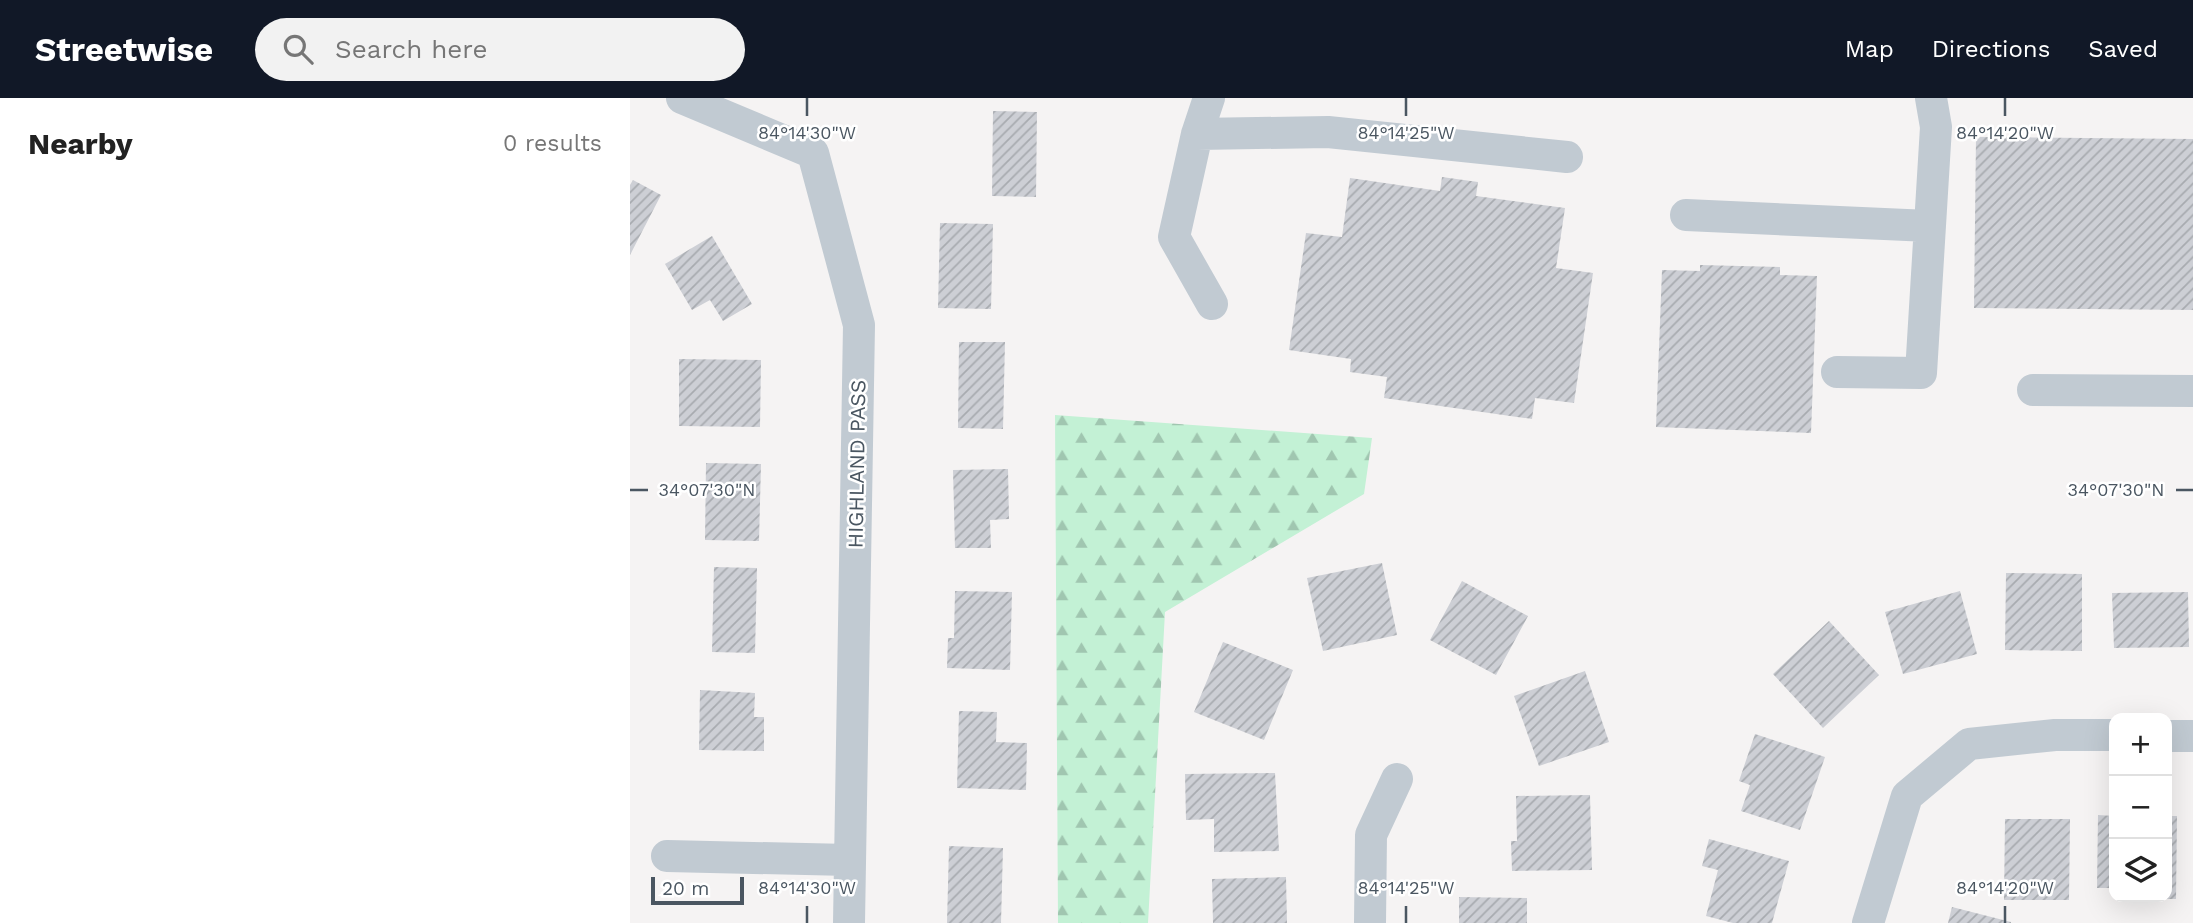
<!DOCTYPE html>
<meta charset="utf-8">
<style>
:root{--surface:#fff;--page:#f2f2f2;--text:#222;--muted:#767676;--line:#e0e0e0;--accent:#111827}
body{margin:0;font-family:"Work Sans",sans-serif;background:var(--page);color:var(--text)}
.controls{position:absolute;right:21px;bottom:21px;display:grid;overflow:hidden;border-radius:14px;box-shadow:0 7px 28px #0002}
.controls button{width:63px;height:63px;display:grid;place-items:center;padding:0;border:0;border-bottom:2px solid var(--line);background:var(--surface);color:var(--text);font:35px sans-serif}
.scale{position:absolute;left:21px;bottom:18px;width:93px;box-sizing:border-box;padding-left:7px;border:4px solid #4a5661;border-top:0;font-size:19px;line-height:24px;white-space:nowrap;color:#4a5661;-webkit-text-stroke:5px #fff;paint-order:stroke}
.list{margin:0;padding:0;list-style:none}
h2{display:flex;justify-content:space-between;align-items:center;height:91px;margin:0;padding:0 28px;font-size:30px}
h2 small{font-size:23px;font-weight:400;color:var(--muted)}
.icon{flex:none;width:38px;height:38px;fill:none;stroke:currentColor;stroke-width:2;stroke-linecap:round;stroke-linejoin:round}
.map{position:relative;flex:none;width:1563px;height:825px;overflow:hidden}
header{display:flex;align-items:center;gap:42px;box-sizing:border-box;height:98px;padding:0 35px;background:var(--accent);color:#fff}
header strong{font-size:33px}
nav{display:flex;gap:38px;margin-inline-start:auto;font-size:24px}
.search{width:490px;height:63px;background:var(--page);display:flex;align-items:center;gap:18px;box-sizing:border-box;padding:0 24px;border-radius:38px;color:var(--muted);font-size:26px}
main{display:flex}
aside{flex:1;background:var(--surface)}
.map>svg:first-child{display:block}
.forest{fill:url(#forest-firs)}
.building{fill:url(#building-hatch)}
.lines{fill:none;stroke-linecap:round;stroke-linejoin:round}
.minor{stroke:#c1cad2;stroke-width:32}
.ticks{fill:none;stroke:#4a5661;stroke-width:2.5}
.labels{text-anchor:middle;stroke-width:5;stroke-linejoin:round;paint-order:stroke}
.street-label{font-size:21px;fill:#4a5661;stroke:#fff}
.ticks-label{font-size:18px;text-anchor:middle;fill:#4a5661;stroke:#fff;stroke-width:5;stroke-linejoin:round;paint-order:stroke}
</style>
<header>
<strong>Streetwise</strong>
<div class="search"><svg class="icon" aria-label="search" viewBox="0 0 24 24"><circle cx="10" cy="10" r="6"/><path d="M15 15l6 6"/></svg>Search here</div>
<nav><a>Map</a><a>Directions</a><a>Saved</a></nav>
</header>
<main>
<aside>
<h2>Nearby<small>0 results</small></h2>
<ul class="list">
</ul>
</aside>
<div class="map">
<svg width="1563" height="825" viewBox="0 0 1563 825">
<defs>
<pattern id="forest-firs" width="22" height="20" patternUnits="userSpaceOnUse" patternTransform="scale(1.75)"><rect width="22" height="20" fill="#c3f1d5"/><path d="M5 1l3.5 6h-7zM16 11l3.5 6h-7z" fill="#a0c6b0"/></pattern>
<pattern id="building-hatch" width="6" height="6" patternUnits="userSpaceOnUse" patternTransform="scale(1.75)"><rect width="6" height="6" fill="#cdcfd5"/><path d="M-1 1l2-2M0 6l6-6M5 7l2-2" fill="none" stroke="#a8abb0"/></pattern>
</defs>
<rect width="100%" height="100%" fill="#f5f3f3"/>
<path class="forest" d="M 425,317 L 742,340 L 734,396 L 535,514 L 518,825 L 428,825 Z"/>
<path class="building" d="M 363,13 L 407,14 L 406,99 L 362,98 Z
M 1346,39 L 1563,41 L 1563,212 L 1344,210 Z
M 812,79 L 848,84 L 846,98 L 935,110 L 926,170 L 963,175 L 944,305 L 905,300 L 902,321 L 754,300 L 757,279 L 720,274 L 721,261 L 659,252 L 676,135 L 712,139 L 720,80 L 810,93 Z
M 3,82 L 31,97 L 0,157 L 0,87 Z
M 310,125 L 363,126 L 361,211 L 308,210 Z
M 82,138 L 122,206 L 93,223 L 80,202 L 62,212 L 35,166 Z
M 1070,167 L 1150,169 L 1150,177 L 1187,178 L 1181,335 L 1026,329 L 1032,172 L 1070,173 Z
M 329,244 L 375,244 L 373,331 L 328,330 Z
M 49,261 L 131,262 L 130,329 L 49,328 Z
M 76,365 L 131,366 L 129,443 L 75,442 Z
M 378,371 L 379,421 L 360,422 L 361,450 L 325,450 L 323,372 Z
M 752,465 L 767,537 L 693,553 L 677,480 Z
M 84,469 L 127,470 L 125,555 L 82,554 Z
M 1376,475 L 1452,476 L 1452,553 L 1375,552 Z
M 832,483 L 898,518 L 866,577 L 800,542 Z
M 325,493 L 382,494 L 380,572 L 317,570 L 318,540 L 324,540 Z
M 1330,493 L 1347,556 L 1273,576 L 1255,514 Z
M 1558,494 L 1559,549 L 1484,550 L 1482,495 Z
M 1199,523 L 1249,577 L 1193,630 L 1143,576 Z
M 593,544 L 663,572 L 634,642 L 564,614 Z
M 955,573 L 979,644 L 909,668 L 884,598 Z
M 70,592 L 125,595 L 124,619 L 134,619 L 134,653 L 69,652 Z
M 329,613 L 367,614 L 366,644 L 397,645 L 396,692 L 327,690 Z
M 1125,636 L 1195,659 L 1170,732 L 1111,713 L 1120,687 L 1109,683 Z
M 645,675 L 649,753 L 584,754 L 584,721 L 556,722 L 555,676 Z
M 960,697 L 962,772 L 882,773 L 881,743 L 887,743 L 886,698 Z
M 1468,717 L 1484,718 L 1484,790 L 1467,790 Z
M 1537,718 L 1547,718 L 1546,801 L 1537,801 Z
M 1375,721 L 1440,721 L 1439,802 L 1374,802 Z
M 1079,741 L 1159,763 L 1142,825 L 1103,825 L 1076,818 L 1088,772 L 1072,768 Z
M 319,748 L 373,750 L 371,825 L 317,825 Z
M 656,779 L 657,825 L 583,825 L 582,781 Z
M 829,799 L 897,800 L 897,825 L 829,825 Z
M 1322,809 L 1381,824 L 1381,825 L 1318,825 Z"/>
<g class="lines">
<path class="minor" d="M 52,0 L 183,55 L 229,227 L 219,825
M 579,0 L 567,36 L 544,139 L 582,206
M 567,36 L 698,34 L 937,59
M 1056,117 L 1299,128
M 1207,274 L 1291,275 L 1306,29 L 1301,0
M 1403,292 L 1563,293
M 1537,638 L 1563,638
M 37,758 L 219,762
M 740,825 L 741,737 L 767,681
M 1238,825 L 1277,698 L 1339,646 L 1425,637 L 1484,637"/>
</g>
<path class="ticks" d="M 177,0 L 177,18M 776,0 L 776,18M 1375,0 L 1375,18M 0,392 L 18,392M 1546,392 L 1563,392M 177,808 L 177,825M 776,808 L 776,825M 1375,808 L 1375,825"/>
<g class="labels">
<g class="street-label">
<text transform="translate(227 366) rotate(-89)" y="7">HIGHLAND PASS</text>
</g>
</g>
<g class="ticks-label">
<text x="177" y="41">84°14'30"W</text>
<text x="776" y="41">84°14'25"W</text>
<text x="1375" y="41">84°14'20"W</text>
<text x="77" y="398">34°07'30"N</text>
<text x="1486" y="398">34°07'30"N</text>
<text x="177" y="796">84°14'30"W</text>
<text x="776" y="796">84°14'25"W</text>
<text x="1375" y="796">84°14'20"W</text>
</g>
</svg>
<div class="controls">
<button>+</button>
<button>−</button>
<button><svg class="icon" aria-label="layers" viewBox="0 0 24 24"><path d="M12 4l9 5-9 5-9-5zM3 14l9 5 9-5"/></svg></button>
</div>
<div class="scale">20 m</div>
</div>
</main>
